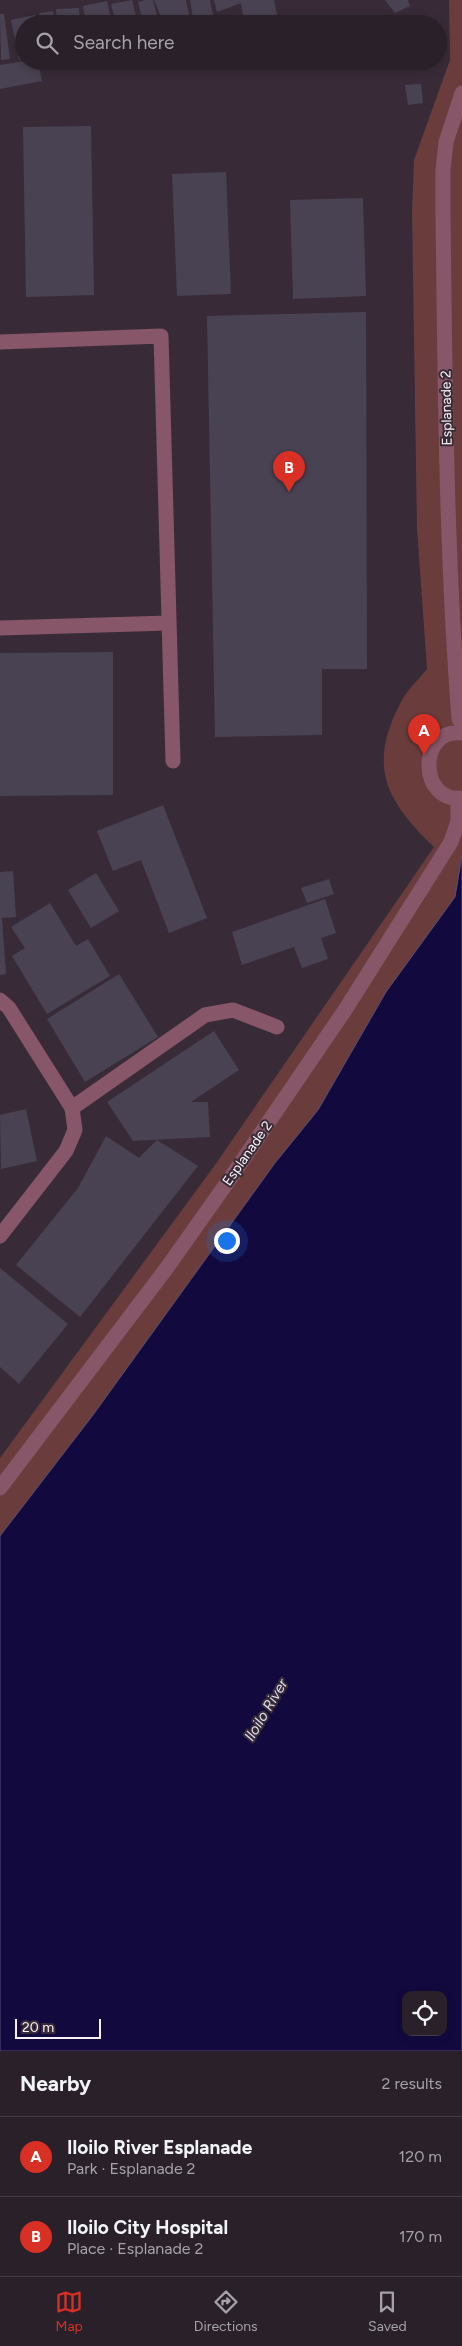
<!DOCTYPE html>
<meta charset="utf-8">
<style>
:root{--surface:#2a2029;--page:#322831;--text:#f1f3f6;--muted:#a5a3a8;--line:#463e46;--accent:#d93025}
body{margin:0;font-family:Figtree,sans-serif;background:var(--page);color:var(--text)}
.controls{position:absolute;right:15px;bottom:15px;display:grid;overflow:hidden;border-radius:10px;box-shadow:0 2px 8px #0003}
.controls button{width:45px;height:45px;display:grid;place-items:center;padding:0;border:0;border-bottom:1px solid var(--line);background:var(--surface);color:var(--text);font:25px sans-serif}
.scale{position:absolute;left:15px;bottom:12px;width:86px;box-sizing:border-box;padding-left:5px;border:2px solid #faf0f8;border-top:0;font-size:14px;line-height:18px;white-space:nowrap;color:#faf0f8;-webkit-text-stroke:4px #382b37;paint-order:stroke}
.you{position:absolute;left:226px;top:1240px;width:18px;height:18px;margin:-12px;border:4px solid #fff;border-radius:50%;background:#1a73e8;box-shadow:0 0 0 8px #1a73e833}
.badge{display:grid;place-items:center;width:32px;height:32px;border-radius:50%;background:var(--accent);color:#fff;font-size:16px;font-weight:700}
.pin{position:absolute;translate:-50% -41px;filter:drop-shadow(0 1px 2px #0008)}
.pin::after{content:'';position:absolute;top:26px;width:18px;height:15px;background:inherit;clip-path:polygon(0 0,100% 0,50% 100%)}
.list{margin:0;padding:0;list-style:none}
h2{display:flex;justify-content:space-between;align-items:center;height:65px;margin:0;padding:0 20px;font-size:21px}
h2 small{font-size:16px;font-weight:400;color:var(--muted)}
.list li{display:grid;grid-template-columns:32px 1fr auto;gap:15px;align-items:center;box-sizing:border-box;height:80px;padding:0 20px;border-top:1px solid var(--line)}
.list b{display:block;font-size:19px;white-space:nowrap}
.list p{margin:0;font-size:16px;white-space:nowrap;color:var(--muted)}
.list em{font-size:16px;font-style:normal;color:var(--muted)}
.icon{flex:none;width:28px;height:28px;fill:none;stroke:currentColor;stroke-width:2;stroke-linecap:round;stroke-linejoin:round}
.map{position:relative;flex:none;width:462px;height:2051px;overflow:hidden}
.search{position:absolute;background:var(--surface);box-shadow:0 2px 8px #0003;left:15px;right:15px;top:15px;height:55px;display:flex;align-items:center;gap:12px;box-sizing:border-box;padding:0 18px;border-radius:28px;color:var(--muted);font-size:19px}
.sheet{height:225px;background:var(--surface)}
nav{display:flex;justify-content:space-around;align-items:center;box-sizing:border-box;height:70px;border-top:1px solid var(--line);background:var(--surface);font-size:14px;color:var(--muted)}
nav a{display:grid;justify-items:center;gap:2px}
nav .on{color:var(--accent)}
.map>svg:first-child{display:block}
.green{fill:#6a3d3c}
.water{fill:#120a3f;stroke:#584f76;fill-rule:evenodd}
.building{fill:#494252}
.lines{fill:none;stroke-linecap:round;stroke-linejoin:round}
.minor{stroke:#875668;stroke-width:15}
.labels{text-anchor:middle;stroke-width:4;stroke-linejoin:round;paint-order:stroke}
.street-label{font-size:14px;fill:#faf0f8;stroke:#382b37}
.water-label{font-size:15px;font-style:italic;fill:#dcdef0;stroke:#382b37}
</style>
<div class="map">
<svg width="462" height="2051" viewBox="0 0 462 2051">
<rect width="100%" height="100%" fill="#382b37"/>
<path class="green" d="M 449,0 L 462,0 L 462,855 L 459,872 L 462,917 L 0,1573 L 0,1458 L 215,1165 L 434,847 C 386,801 367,766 401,702 C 407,690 419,679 427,669 L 417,528 L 412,212 L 414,160 L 450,60 Z"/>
<path class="water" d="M 462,855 L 462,2051 L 0,2051 L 0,1536 L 93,1415 L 275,1163 L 318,1110 L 386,992 L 455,897 ZM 406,1995 L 443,1995 L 443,2032 L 406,2032 Z"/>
<path class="building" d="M 132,0 L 138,24 L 116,24 L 111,4 Z
M 145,0 L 153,0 L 159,24 L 143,24 L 138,2 Z
M 154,0 L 186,0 L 191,24 L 164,24 Z
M 190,0 L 210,0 L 213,16 L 194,24 Z
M 214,0 L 274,0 L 277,16 L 244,22 L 241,3 L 217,12 Z
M 385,0 L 408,0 L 410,6 L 395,13 Z
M 107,1 L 112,24 L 86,24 L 83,6 Z
M 79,8 L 80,24 L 57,24 L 56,9 Z
M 53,11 L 55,24 L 41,24 L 39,13 Z
M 0,14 L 4,14 L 10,59 L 1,60 Z
M 35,15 L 36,24 L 24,24 L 24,59 L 19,60 L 11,20 Z
M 25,61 L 38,61 L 42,81 L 0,89 L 0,65 Z
M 421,84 L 423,103 L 408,105 L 405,85 Z
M 91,126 L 94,295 L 26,297 L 23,127 Z
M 226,172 L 231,294 L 177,296 L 172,174 Z
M 363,198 L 366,296 L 293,299 L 290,200 Z
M 366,312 L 367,669 L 322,669 L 322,735 L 215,737 L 207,316 Z
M 113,652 L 113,795 L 0,796 L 0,653 Z
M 163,805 L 207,918 L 169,933 L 141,860 L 113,871 L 97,831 Z
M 13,871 L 16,917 L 2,918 L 6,974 L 0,975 L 0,872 Z
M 96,873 L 119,911 L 91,928 L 68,890 Z
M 329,879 L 334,894 L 307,903 L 301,888 Z
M 325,899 L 336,933 L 321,938 L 328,959 L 302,968 L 294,947 L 242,965 L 232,932 Z
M 50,903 L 76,946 L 88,939 L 110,976 L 47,1014 L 12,956 L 25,948 L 11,927 Z
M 119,974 L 158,1037 L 85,1082 L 47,1019 Z
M 214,1031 L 239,1070 L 191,1102 L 208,1102 L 210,1137 L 133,1141 L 107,1102 Z
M 26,1109 L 37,1161 L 1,1169 L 0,1115 Z
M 106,1136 L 139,1158 L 157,1140 L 198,1166 L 80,1317 L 16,1265 L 78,1188 Z
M 0,1268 L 68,1324 L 19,1384 L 0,1367 Z"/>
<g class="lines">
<path class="minor" d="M 462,93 L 446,142 L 443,170 L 443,212 C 445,381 446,550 459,719 L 462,724
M 0,342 L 161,336 L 173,761
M 0,628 L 169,623
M 462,733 C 418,727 418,803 462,798
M 0,1000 L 9,1008 L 72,1108 L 75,1130 L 66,1151 L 0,1236
M 72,1108 L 205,1015 L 233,1010 L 277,1027
M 0,1488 L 166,1269 L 229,1180 L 345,1010 L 451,842 L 458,821 L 458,798"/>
</g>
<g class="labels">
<g class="street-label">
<text transform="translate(446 408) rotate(-91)" y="5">Esplanade 2</text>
<text transform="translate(247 1153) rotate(-55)" y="5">Esplanade 2</text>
</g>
<g class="water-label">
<text transform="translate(266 1710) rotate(-59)" y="5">Iloilo River</text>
</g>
</g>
</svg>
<div class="controls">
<button><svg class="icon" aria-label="locate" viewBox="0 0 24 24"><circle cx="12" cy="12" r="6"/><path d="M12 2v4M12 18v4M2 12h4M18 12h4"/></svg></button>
</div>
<div class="scale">20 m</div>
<div class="you"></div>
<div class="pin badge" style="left:424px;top:755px">A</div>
<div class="pin badge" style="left:289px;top:492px">B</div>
<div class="search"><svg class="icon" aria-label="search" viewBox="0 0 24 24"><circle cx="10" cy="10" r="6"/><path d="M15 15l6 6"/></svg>Search here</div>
</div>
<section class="sheet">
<h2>Nearby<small>2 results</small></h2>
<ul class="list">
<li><span class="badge">A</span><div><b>Iloilo River Esplanade</b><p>Park · Esplanade 2</p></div><em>120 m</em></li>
<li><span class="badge">B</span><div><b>Iloilo City Hospital</b><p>Place · Esplanade 2</p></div><em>170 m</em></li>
</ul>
</section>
<nav>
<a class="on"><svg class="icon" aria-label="map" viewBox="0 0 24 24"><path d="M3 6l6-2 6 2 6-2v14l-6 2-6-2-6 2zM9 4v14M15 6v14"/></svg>Map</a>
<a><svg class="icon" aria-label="directions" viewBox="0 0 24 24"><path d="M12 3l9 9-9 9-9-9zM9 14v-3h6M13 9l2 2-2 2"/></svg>Directions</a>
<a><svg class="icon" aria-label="saved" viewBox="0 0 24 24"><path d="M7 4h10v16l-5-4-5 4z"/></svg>Saved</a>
</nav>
